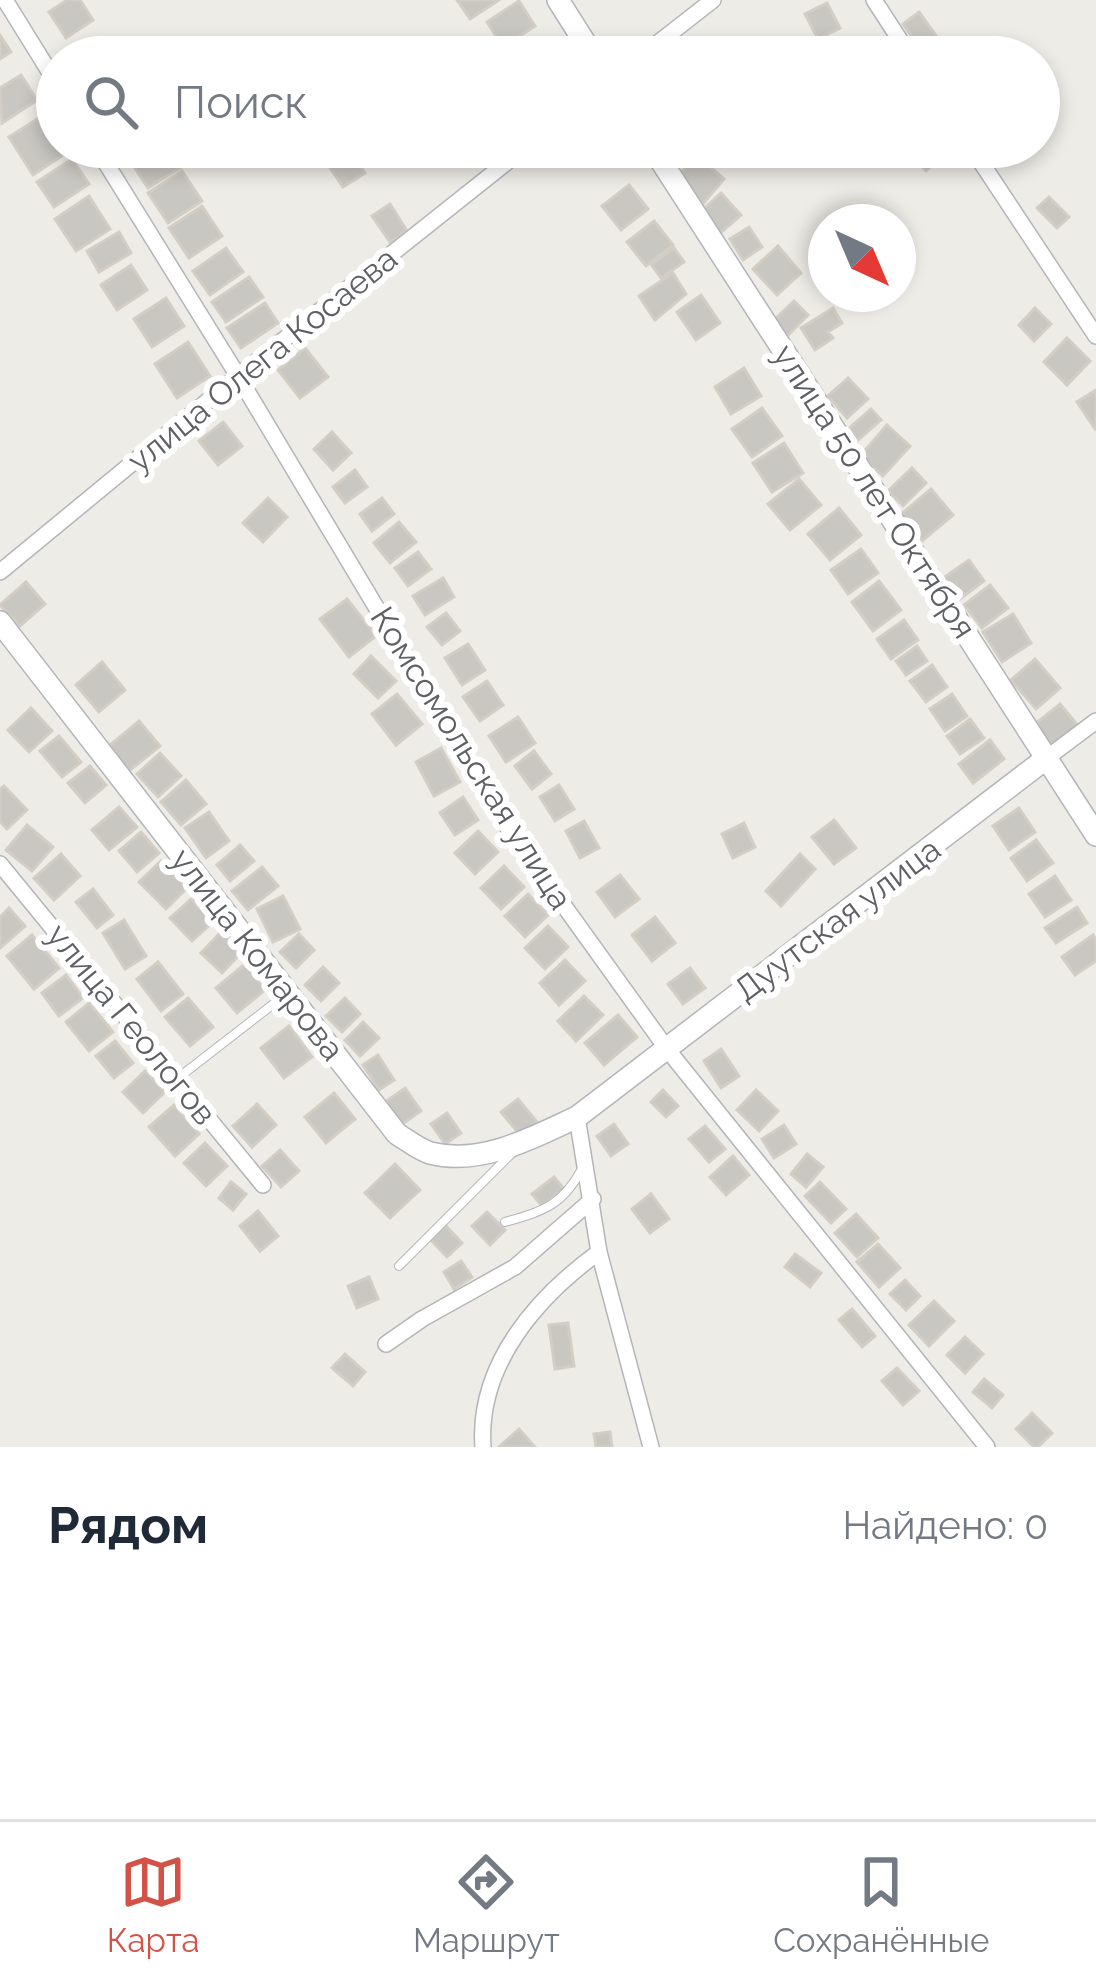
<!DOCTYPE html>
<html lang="ru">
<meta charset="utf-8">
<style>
:root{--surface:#fff;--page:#f6f6f7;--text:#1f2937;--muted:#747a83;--line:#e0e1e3;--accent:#d35247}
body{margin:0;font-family:Raleway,sans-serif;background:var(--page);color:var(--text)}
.compass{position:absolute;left:808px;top:204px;width:108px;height:108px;border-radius:50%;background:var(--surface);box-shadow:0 6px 18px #0003;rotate:136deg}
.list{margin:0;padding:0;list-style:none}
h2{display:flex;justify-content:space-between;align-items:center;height:156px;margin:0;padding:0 48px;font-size:51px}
h2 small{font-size:39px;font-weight:400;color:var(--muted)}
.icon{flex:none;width:66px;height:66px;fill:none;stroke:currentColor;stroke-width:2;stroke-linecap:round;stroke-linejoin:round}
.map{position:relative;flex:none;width:1096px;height:1447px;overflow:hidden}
.search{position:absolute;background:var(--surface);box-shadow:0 6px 18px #0003;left:36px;right:36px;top:36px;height:132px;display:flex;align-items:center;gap:30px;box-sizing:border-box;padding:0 42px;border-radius:66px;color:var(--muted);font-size:45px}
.sheet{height:372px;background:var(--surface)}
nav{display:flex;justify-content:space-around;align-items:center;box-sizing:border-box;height:168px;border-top:3px solid var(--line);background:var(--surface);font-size:33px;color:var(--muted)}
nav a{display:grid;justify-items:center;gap:6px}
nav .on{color:var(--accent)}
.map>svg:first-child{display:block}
.building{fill:#c9c7c2;stroke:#d2cec5;stroke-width:3}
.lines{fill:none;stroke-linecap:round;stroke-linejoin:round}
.lane-casing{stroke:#b3b5b9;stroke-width:10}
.street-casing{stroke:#b3b5b9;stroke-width:18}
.secondary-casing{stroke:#b2b5b9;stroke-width:24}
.lane{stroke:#fff;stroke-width:8}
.street{stroke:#fff;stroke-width:15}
.secondary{stroke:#fff;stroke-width:21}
.labels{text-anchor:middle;stroke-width:12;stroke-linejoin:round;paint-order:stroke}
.street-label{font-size:33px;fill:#5e6064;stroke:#fff}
</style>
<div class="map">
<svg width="1096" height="1447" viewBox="0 0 1096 1447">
<rect width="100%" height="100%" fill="#eeece6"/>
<path class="building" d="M 67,0 L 80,0 L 93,20 L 66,38 L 49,12 Z
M 457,0 L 499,0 L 470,19 Z
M 519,1 L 535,26 L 503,47 L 487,22 Z
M 827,3 L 840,28 L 818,39 L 805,14 Z
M 919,12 L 942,44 L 926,56 L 903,24 Z
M 0,35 L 11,52 L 0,59 Z
M 92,40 L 103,57 L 68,57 L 67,56 Z
M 541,41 L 551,57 L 517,57 Z
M 21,75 L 37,100 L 2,123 L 0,88 Z
M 42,116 L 57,139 L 57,147 L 62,147 L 66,153 L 33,175 L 9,137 Z
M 154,147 L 171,147 L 183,166 L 148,188 L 131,162 Z
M 667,147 L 698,147 L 687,162 Z
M 922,147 L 932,147 L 941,157 L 926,171 L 912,156 Z
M 349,148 L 365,173 L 343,187 L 326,162 Z
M 696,155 L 724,179 L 703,204 L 675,180 Z
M 72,159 L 89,184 L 54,207 L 37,182 Z
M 182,171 L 202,201 L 168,223 L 148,193 Z
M 629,185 L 648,209 L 621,230 L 602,206 Z
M 721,193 L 741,215 L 718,235 L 698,214 Z
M 89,196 L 110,229 L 76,251 L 55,219 Z
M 1049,197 L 1069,217 L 1057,228 L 1037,208 Z
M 390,204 L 407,231 L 390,242 L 372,216 Z
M 202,206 L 222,236 L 189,258 L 169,228 Z
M 654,221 L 673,245 L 646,266 L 627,242 Z
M 749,227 L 762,247 L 743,260 L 730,239 Z
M 119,232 L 131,253 L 99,272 L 87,251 Z
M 778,246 L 801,273 L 777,295 L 753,269 Z
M 226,248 L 243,272 L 210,295 L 193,271 Z
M 674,248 L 684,262 L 661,278 L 651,264 Z
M 131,265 L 147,290 L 117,310 L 101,285 Z
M 673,273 L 686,294 L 655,320 L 639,296 Z
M 249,277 L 263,297 L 226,322 L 212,302 Z
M 701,295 L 720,323 L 696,340 L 677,312 Z
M 166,298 L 184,326 L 152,347 L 134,319 Z
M 794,301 L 808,315 L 786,337 L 772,322 Z
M 265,303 L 278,323 L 241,348 L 227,328 Z
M 833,308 L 842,323 L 828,332 L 833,338 L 815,350 L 801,328 Z
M 1035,308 L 1051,324 L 1034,341 L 1019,325 Z
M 1067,338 L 1090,361 L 1067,385 L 1044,362 Z
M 188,342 L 210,376 L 177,398 L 155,364 Z
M 305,348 L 328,377 L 300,398 L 278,370 Z
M 744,368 L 761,396 L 731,414 L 715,387 Z
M 848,378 L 868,399 L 847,418 L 828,396 Z
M 1096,390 L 1096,428 L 1095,429 L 1077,402 Z
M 762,408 L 782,436 L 752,457 L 732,429 Z
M 871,409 L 881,420 L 857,441 L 847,430 Z
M 223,422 L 242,446 L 218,465 L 199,441 Z
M 887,425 L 910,446 L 883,476 L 860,456 Z
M 332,432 L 351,453 L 333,470 L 314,449 Z
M 784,443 L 803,473 L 772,492 L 753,463 Z
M 912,468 L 926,483 L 903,506 L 888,491 Z
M 355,470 L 367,487 L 345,503 L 333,487 Z
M 799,479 L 821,505 L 790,530 L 768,504 Z
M 931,489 L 953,515 L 922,541 L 900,515 Z
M 268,498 L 287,517 L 263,542 L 243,523 Z
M 382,498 L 394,514 L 372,531 L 360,514 Z
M 839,508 L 861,535 L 830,560 L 808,534 Z
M 399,522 L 416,542 L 390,563 L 374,543 Z
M 861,549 L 878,573 L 848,594 L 831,570 Z
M 418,552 L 431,569 L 408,586 L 395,568 Z
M 969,560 L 984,581 L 957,601 L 942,579 Z
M 443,578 L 454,597 L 425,615 L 413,596 Z
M 879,581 L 901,610 L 873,631 L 852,602 Z
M 26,582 L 45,604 L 20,626 L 0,605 Z
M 990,585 L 1008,608 L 982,628 L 964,605 Z
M 347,599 L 376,636 L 349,657 L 320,619 Z
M 446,613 L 460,631 L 442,645 L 427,627 Z
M 1013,614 L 1031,643 L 1002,662 L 983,632 Z
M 904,620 L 918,640 L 891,659 L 877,639 Z
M 468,644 L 485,670 L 462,685 L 445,658 Z
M 917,646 L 927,661 L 906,675 L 896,661 Z
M 371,656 L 396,681 L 378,698 L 354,674 Z
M 1035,659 L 1060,688 L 1036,709 L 1011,680 Z
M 102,662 L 125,690 L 99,712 L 76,685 Z
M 932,665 L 947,687 L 926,702 L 910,681 Z
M 487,681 L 503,705 L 480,721 L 463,697 Z
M 397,694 L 422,724 L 396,745 L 372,714 Z
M 952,694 L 967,716 L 945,731 L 930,709 Z
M 1060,704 L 1080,728 L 1054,749 L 1034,725 Z
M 31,708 L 52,731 L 29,752 L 8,730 Z
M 518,717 L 535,743 L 506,762 L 489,736 Z
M 970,719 L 984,738 L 960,754 L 947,736 Z
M 139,721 L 160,746 L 129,771 L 109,746 Z
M 59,736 L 81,762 L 62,777 L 40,751 Z
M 990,740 L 1004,759 L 973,783 L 959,764 Z
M 441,748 L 460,782 L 434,796 L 416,762 Z
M 534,751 L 551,774 L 532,789 L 515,766 Z
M 160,753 L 181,776 L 158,797 L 137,774 Z
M 90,766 L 106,785 L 85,803 L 68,783 Z
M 186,780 L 206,804 L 181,825 L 161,802 Z
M 559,785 L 574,809 L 555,821 L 540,797 Z
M 4,786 L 27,810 L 7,829 L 0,822 L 0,789 Z
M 463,797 L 478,820 L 455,835 L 440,813 Z
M 119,807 L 137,827 L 109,850 L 92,830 Z
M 1019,808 L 1035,832 L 1009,850 L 993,826 Z
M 209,812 L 229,841 L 206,858 L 185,828 Z
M 834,820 L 856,848 L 834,864 L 812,837 Z
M 584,821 L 599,848 L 580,858 L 566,831 Z
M 744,823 L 755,847 L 733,858 L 722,834 Z
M 27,825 L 53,847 L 32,871 L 6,850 Z
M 478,831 L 498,852 L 475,874 L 455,853 Z
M 141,832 L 159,853 L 137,872 L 119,851 Z
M 1036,840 L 1053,863 L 1027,881 L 1011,858 Z
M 240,845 L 254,861 L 230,881 L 217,865 Z
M 61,854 L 80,876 L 54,900 L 34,878 Z
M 800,854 L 815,869 L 781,906 L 766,891 Z
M 161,861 L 187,888 L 166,909 L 139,882 Z
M 504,866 L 524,887 L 501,909 L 481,888 Z
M 262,867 L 278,886 L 248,910 L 232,891 Z
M 620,875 L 639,899 L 615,917 L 597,892 Z
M 1055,876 L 1071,900 L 1045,917 L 1029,894 Z
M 93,889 L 113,915 L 97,928 L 76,902 Z
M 528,894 L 548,915 L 525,937 L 505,916 Z
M 283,896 L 300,929 L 273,942 L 257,909 Z
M 191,899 L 213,922 L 192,941 L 170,918 Z
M 1077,907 L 1087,923 L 1056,943 L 1045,928 Z
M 9,908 L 25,926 L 0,948 L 0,917 Z
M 655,917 L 675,943 L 652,961 L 632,935 Z
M 124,920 L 146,956 L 125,969 L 103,933 Z
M 548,926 L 568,947 L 545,969 L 525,948 Z
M 222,931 L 243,951 L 222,973 L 201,953 Z
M 299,934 L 314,950 L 296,968 L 280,952 Z
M 32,935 L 59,968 L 34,989 L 7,956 Z
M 1093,935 L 1096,940 L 1096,961 L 1075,975 L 1062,957 Z
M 565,960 L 585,981 L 559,1005 L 540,983 Z
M 158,962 L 183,994 L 161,1011 L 137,979 Z
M 245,964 L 266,989 L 237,1013 L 216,988 Z
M 323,967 L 339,983 L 321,1001 L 305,985 Z
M 690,968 L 705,988 L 683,1004 L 668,984 Z
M 66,975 L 83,998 L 59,1016 L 42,993 Z
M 584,996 L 603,1015 L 576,1041 L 558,1021 Z
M 188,998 L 213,1027 L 190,1046 L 165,1017 Z
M 345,998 L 360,1014 L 342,1032 L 326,1016 Z
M 89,1003 L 113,1032 L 89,1051 L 66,1022 Z
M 618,1015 L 637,1037 L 604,1065 L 585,1043 Z
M 363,1022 L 379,1038 L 360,1056 L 345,1040 Z
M 289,1026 L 312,1057 L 284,1078 L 261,1048 Z
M 115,1041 L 133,1063 L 114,1078 L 96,1056 Z
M 721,1049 L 739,1076 L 721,1088 L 704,1061 Z
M 378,1055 L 394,1080 L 379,1090 L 363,1065 Z
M 145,1071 L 165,1092 L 143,1113 L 123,1092 Z
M 405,1088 L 421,1111 L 401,1125 L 385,1102 Z
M 663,1090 L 678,1106 L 666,1117 L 651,1102 Z
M 756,1090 L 778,1111 L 759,1131 L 737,1110 Z
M 334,1093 L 355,1119 L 326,1143 L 305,1117 Z
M 518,1099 L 537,1122 L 521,1136 L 501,1112 Z
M 257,1104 L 276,1125 L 252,1147 L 233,1126 Z
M 174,1105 L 199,1134 L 175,1156 L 149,1127 Z
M 447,1113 L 461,1133 L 445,1144 L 431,1124 Z
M 614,1124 L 628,1144 L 611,1156 L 597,1136 Z
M 784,1125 L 796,1144 L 774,1158 L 762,1139 Z
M 705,1126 L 725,1149 L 709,1162 L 689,1139 Z
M 205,1143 L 227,1166 L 206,1186 L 184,1163 Z
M 280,1150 L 299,1171 L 281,1187 L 262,1166 Z
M 807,1154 L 823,1167 L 806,1187 L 791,1174 Z
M 733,1156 L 749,1175 L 726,1195 L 710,1177 Z
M 395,1164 L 420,1190 L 390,1218 L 365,1193 Z
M 554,1177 L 564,1189 L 542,1206 L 532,1194 Z
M 231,1182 L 246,1194 L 233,1210 L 219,1198 Z
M 820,1182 L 846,1209 L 831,1223 L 805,1196 Z
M 651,1194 L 669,1219 L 650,1233 L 632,1209 Z
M 258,1211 L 278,1236 L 260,1251 L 240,1226 Z
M 487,1212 L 505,1230 L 490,1245 L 472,1226 Z
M 856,1214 L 878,1238 L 857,1257 L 835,1233 Z
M 445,1225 L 462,1243 L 447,1257 L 430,1239 Z
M 878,1244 L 900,1268 L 879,1287 L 857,1262 Z
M 795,1254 L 821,1273 L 810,1287 L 785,1267 Z
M 461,1261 L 472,1277 L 454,1289 L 444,1272 Z
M 369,1277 L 378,1299 L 357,1308 L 348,1286 Z
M 905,1280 L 920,1296 L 906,1310 L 890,1294 Z
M 934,1301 L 954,1321 L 929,1346 L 909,1325 Z
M 852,1309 L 875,1336 L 862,1347 L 839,1320 Z
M 568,1323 L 574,1366 L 555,1369 L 549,1325 Z
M 965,1337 L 983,1354 L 965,1373 L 947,1355 Z
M 345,1354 L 365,1372 L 353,1386 L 332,1368 Z
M 897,1368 L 919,1391 L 903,1405 L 882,1381 Z
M 984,1379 L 1003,1395 L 992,1408 L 973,1392 Z
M 1032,1413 L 1052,1433 L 1038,1447 L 1034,1447 L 1016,1429 Z
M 519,1429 L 535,1447 L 499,1447 Z
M 610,1432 L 612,1447 L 596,1447 L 594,1434 Z"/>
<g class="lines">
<defs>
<path id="lane" d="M 178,1078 L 285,995
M 505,1222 C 543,1211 562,1206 582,1169
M 399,1266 L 513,1152"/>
<path id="street" d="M 5,0 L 57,84
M 874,0 L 911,57
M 640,57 L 713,0
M 96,147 L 238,376 L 508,828 L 667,1049 L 987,1447
M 971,147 L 1096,336
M 0,572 L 238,376 L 526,147
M 1048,757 L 1096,721
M 0,864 L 263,1185
M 577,1117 L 599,1252 L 651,1447
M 386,1344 L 422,1319 L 515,1267 L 593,1199
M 483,1447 C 477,1365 537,1297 599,1252"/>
<path id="secondary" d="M 558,0 L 594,57
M 652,147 L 1096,835
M 0,622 L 397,1134 C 407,1140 418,1149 430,1153 C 481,1166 532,1138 577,1117 L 1048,757"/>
</defs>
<use href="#lane" class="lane-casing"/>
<use href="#street" class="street-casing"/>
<use href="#secondary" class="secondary-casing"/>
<use href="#lane" class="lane"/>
<use href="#street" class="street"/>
<use href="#secondary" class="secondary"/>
</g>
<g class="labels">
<g class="street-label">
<text transform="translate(262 359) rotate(-39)" y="12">улица Олега Косаева</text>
<text transform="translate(875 491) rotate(57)" y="12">улица 50 лет Октября</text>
<text transform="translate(472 758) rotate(58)" y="12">Комсомольская улица</text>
<text transform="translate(837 919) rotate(-37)" y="12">Дуутская улица</text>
<text transform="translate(258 954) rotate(52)" y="12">улица Комарова</text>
<text transform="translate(132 1024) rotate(51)" y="12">улица Геологов</text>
</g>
</g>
</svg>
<svg class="compass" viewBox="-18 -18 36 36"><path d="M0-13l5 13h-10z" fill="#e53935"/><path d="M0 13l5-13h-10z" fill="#747a83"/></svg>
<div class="search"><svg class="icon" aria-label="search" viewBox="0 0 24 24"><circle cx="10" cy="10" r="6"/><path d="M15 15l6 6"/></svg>Поиск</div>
</div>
<section class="sheet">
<h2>Рядом<small>Найдено: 0</small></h2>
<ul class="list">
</ul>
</section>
<nav>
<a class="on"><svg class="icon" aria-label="map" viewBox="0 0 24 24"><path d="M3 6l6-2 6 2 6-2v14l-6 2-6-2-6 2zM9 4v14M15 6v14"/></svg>Карта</a>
<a><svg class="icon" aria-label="directions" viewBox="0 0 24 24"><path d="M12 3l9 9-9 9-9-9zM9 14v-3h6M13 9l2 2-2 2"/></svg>Маршрут</a>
<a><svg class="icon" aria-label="saved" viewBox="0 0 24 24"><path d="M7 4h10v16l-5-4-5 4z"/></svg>Сохранённые</a>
</nav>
